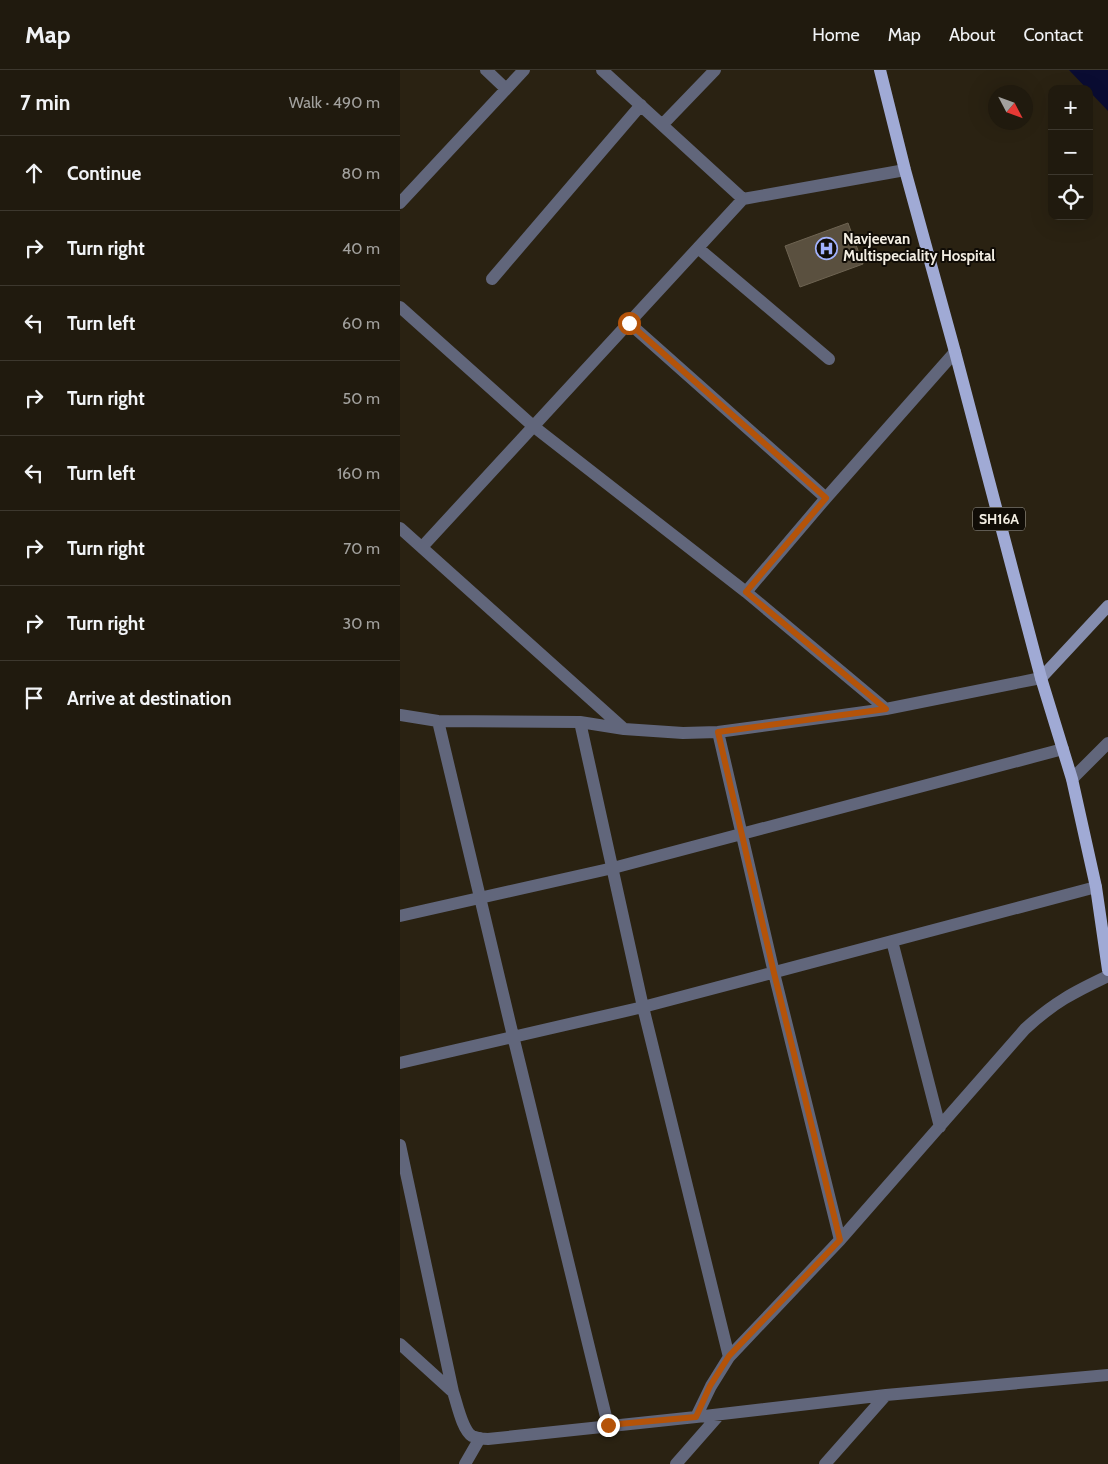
<!DOCTYPE html>
<meta charset="utf-8">
<style>
:root{--surface:#201a0e;--page:#282317;--text:#f1f3f6;--muted:#a2a19e;--line:#3d382e}
body{margin:0;font-family:Cabin,sans-serif;background:var(--page);color:var(--text)}
.controls{position:absolute;right:15px;top:15px;display:grid;overflow:hidden;border-radius:10px;box-shadow:0 5px 20px #0002}
.controls button{width:45px;height:45px;display:grid;place-items:center;padding:0;border:0;border-bottom:1px solid var(--line);background:var(--surface);color:var(--text);font:25px sans-serif}
.compass{position:absolute;left:588px;top:15px;width:45px;height:45px;border-radius:50%;background:var(--surface);box-shadow:0 5px 20px #0002;rotate:131deg}
.stop{position:absolute;width:15px;height:15px;margin:-11px;border:4px solid #b45309;border-radius:50%;background:#fff}
.stop.end{background:#b45309;border-color:#fff;box-shadow:0 1px 5px #0008}
.list{margin:0;padding:0;list-style:none}
h2{display:flex;justify-content:space-between;align-items:center;height:65px;margin:0;padding:0 20px;font-size:21px}
h2 small{font-size:16px;font-weight:400;color:var(--muted)}
.list li{display:grid;grid-template-columns:32px 1fr auto;gap:15px;align-items:center;box-sizing:border-box;height:75px;padding:0 20px;border-top:1px solid var(--line)}
.list b{display:block;font-size:19px;white-space:nowrap}
.list em{font-size:16px;font-style:normal;color:var(--muted)}
.icon{flex:none;width:28px;height:28px;fill:none;stroke:currentColor;stroke-width:2;stroke-linecap:round;stroke-linejoin:round}
.map{position:relative;flex:none;width:708px;height:1394px;overflow:hidden}
header{display:flex;align-items:center;gap:30px;box-sizing:border-box;height:70px;padding:0 25px;background:var(--surface);border-bottom:1px solid var(--line)}
header strong{font-size:24px}
nav{display:flex;gap:28px;margin-inline-start:auto;font-size:18px}
main{display:flex}
aside{flex:1;background:var(--surface)}
.map>svg:first-child{display:block}
.water{fill:#0a0c32}
.building{fill:#5a503f;stroke:#6e6452}
.lines{fill:none;stroke-linecap:round;stroke-linejoin:round}
.street{stroke:#61667b;stroke-width:12}
.secondary{stroke:#858dae;stroke-width:12}
.primary{stroke:#a0aad5;stroke-width:12}
.route{stroke:#b45309;stroke-width:6}
.labels{text-anchor:middle;stroke-width:4;stroke-linejoin:round;paint-order:stroke}
.shield{fill:#100c06;stroke:#aeaaa0;stroke-width:1}
.shield-label{font-size:14px;font-weight:bold;fill:#f2ede2}
.poi-label{font-size:15px;font-weight:bold;fill:#f2ede2;stroke:#100c06;text-anchor:start}
</style>
<header>
<strong>Map</strong>
<nav><a>Home</a><a>Map</a><a>About</a><a>Contact</a></nav>
</header>
<main>
<aside>
<h2>7 min<small>Walk · 490 m</small></h2>
<ul class="list">
<li><svg class="icon" aria-label="ahead" viewBox="0 0 24 24"><path d="M12 20V5M6 11l6-6 6 6"/></svg><div><b>Continue</b></div><em>80 m</em></li>
<li><svg class="icon" aria-label="right" viewBox="0 0 24 24"><path d="M7 20v-9h11M14 6l5 5-5 5"/></svg><div><b>Turn right</b></div><em>40 m</em></li>
<li><svg class="icon" aria-label="left" viewBox="0 0 24 24"><path d="M17 20v-9H6M10 6l-5 5 5 5"/></svg><div><b>Turn left</b></div><em>60 m</em></li>
<li><svg class="icon" aria-label="right" viewBox="0 0 24 24"><path d="M7 20v-9h11M14 6l5 5-5 5"/></svg><div><b>Turn right</b></div><em>50 m</em></li>
<li><svg class="icon" aria-label="left" viewBox="0 0 24 24"><path d="M17 20v-9H6M10 6l-5 5 5 5"/></svg><div><b>Turn left</b></div><em>160 m</em></li>
<li><svg class="icon" aria-label="right" viewBox="0 0 24 24"><path d="M7 20v-9h11M14 6l5 5-5 5"/></svg><div><b>Turn right</b></div><em>70 m</em></li>
<li><svg class="icon" aria-label="right" viewBox="0 0 24 24"><path d="M7 20v-9h11M14 6l5 5-5 5"/></svg><div><b>Turn right</b></div><em>30 m</em></li>
<li><svg class="icon" aria-label="arrive" viewBox="0 0 24 24"><path d="M6 21V4h12l-3 4 3 4H6"/></svg><div><b>Arrive at destination</b></div></li>
</ul>
</aside>
<div class="map">
<svg width="708" height="1394" viewBox="0 0 708 1394">
<rect width="100%" height="100%" fill="#2a2212"/>
<path class="water" d="M 669,0 L 708,0 L 708,41 L 689,21 L 689,19 L 687,19 Z"/>
<path class="building" d="M 448,153 L 463,194 L 400,217 L 385,176 Z"/>
<g class="lines">
<path class="street" d="M 86,0 L 106,19
M 202,0 L 343,129
M 263,54 L 315,0
M 0,133 L 124,0
M 298,178 L 429,289
M 92,209 L 241,35
M 0,237 L 133,356 L 346,522 L 486,639
M 229,253 L 426,428
M 0,458 L 223,658
M 23,476 L 343,129 L 505,100
M 346,522 L 426,428 L 555,282
M 0,645 L 38,651 L 180,652 L 224,659 L 283,663 L 318,662 L 486,639 L 641,608
M 38,651 L 113,966 L 208,1355
M 180,652 L 243,937 L 329,1287
M 318,662 L 374,903 L 440,1170
M 672,709 L 708,673
M 0,846 L 213,798 L 663,679
M 492,871 L 540,1057
M 0,993 L 243,937 L 696,817
M 0,1075 L 53,1322 C 57,1333 62,1360 72,1366 C 77,1368 83,1369 88,1369 L 296,1347 L 486,1325 L 708,1305
M 0,1274 L 53,1322
M 296,1347 L 311,1316 L 329,1287 L 440,1170 L 625,959 C 653,933 674,922 708,906
M 65,1394 L 80,1368
M 276,1394 L 319,1345
M 425,1394 L 486,1325"/>
<path class="secondary" d="M 641,608 L 708,536"/>
<path class="primary" d="M 480,0 L 505,100 L 555,282 L 641,608 L 672,709 L 696,817 L 708,900"/>
</g>
<g class="lines">
<path class="route" d="M 208,1355 L 296,1347 L 310,1316 L 329,1286 L 440,1170 L 374,903 L 318,662 L 486,639 L 346,522 L 426,428 L 229,253"/>
</g>
<defs>
<symbol id="hospital-ring" viewBox="-11 -11 22 22"><circle r="9.5" fill="#100c06" stroke="#a2b2fd" stroke-width="1.5"/><path d="M-5-5h3v3.5h4V-5h3V5h-3V1.5h-4V5h-3Z" fill="#a2b2fd"/></symbol>
</defs>
<g fill-rule="evenodd">
<use href="#hospital-ring" x="414" y="166" width="25" height="25"/>
</g>
<g class="labels">
<rect class="shield" x="573" y="437.5" width="52" height="23" rx="4"/>
<g class="shield-label">
<text x="599" y="454">SH16A</text>
</g>
<g class="poi-label">
<text x="443" y="174">Navjeevan<tspan x="443" dy="17">Multispeciality Hospital</tspan></text>
</g>
</g>
</svg>
<div class="controls">
<button>+</button>
<button>−</button>
<button><svg class="icon" aria-label="locate" viewBox="0 0 24 24"><circle cx="12" cy="12" r="6"/><path d="M12 2v4M12 18v4M2 12h4M18 12h4"/></svg></button>
</div>
<svg class="compass" viewBox="-18 -18 36 36"><path d="M0-13l5 13h-10z" fill="#e53935"/><path d="M0 13l5-13h-10z" fill="#a2a19e"/></svg>
<div class="stop" style="left:229px;top:253px"></div>
<div class="stop end" style="left:208px;top:1355px"></div>
</div>
</main>
